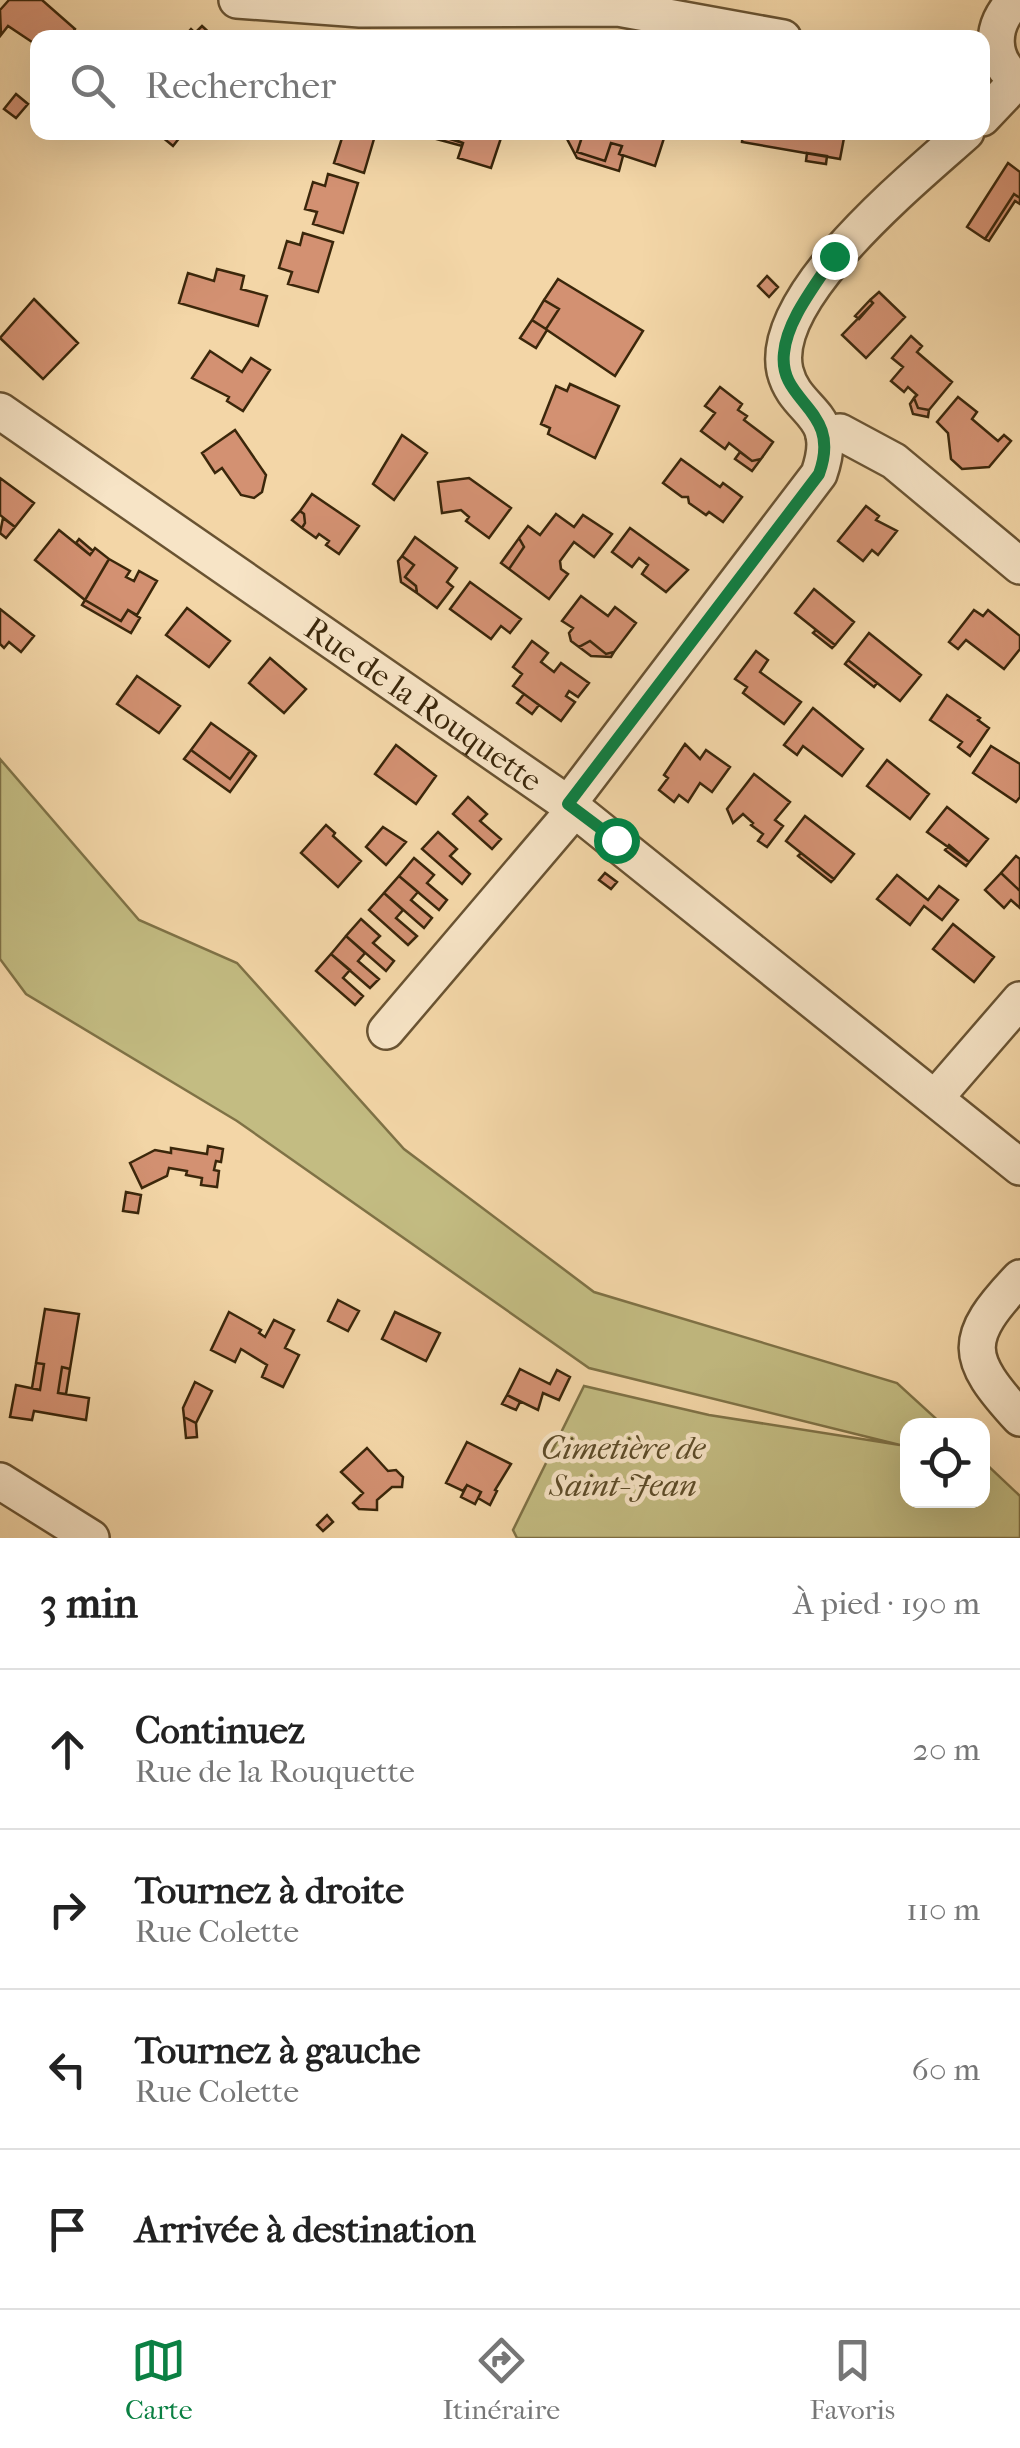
<!DOCTYPE html>
<html lang="fr">
<meta charset="utf-8">
<style>
:root{--surface:#fff;--page:#f2f2f2;--text:#222;--muted:#767676;--line:#e0e0e0;--accent:#0b8043}
body{margin:0;font-family:"IM FELL French Canon",serif;background:var(--page);color:var(--text)}
.controls{position:absolute;right:30px;bottom:30px;display:grid;overflow:hidden;border-radius:20px;box-shadow:0 10px 40px #0002}
.controls button{width:90px;height:90px;display:grid;place-items:center;padding:0;border:0;border-bottom:2px solid var(--line);background:var(--surface);color:var(--text);font:50px sans-serif}
.stop{position:absolute;width:30px;height:30px;margin:-22px;border:8px solid #0b8043;border-radius:50%;background:#fff}
.stop.end{background:#0b8043;border-color:#fff;box-shadow:0 2px 10px #0008}
.list{margin:0;padding:0;list-style:none}
h2{display:flex;justify-content:space-between;align-items:center;height:130px;margin:0;padding:0 40px;font-size:42px}
h2 small{font-size:32px;font-weight:400;color:var(--muted)}
.list li{display:grid;grid-template-columns:65px 1fr auto;gap:30px;align-items:center;box-sizing:border-box;height:160px;padding:0 40px;border-top:2px solid var(--line)}
.list b{display:block;font-size:38px;white-space:nowrap}
.list p{margin:0;font-size:32px;white-space:nowrap;color:var(--muted)}
.list em{font-size:32px;font-style:normal;color:var(--muted)}
.icon{flex:none;width:55px;height:55px;fill:none;stroke:currentColor;stroke-width:2;stroke-linecap:round;stroke-linejoin:round}
.map{position:relative;flex:none;width:1020px;height:1538px;overflow:hidden}
.search{position:absolute;background:var(--surface);box-shadow:0 10px 40px #0002;left:30px;right:30px;top:30px;height:110px;display:flex;align-items:center;gap:25px;box-sizing:border-box;padding:0 35px;border-radius:20px;color:var(--muted);font-size:38px}
.sheet{height:770px;background:var(--surface)}
nav{display:flex;justify-content:space-around;align-items:center;box-sizing:border-box;height:140px;border-top:2px solid var(--line);background:var(--surface);font-size:28px;color:var(--muted)}
nav a{display:grid;justify-items:center;gap:5px}
nav .on{color:var(--accent)}
.map>svg:first-child{display:block}
.green{fill:#c3bc82;stroke:#7f7246;stroke-width:2.5}
.building{fill:#d39172;stroke:#3b270b;stroke-width:2.5}
.lines{fill:none;stroke-linecap:round;stroke-linejoin:round}
.minor-casing{stroke:#695332;stroke-width:40}
.minor{stroke:#f7e4c6;stroke-width:35}
.route{stroke:#0b8043;stroke-width:12}
.labels{text-anchor:middle;stroke-width:9;stroke-linejoin:round;paint-order:stroke}
.street-label{font-size:32px;fill:#3b270b;stroke:#f7e4c6}
.park-label{font-size:32px;font-style:italic;fill:#5d4c29;stroke:#f7e4c6}
</style>
<div class="map">
<svg width="1020" height="1538" viewBox="0 0 1020 1538">
<rect width="100%" height="100%" fill="#f3d6a7"/>
<filter id="stains"><feTurbulence type="fractalNoise" baseFrequency=".002" numOctaves="4"/><feColorMatrix values="0 0 0 0 .2 0 0 0 0 .09 0 0 0 0 .02 0 0 0 .5 -.17"/></filter>
<radialGradient id="worn" r=".72"><stop offset=".6" stop-color="#630" stop-opacity="0"/><stop offset="1" stop-color="#630" stop-opacity=".3"/></radialGradient>
<path class="green" d="M 0,759 L 139,920 L 237,963 L 404,1149 L 594,1292 L 897,1383 L 943,1425 L 908,1426 L 908,1500 L 982,1500 L 983,1461 L 1020,1496 L 1020,1538 L 517,1538 L 513,1530 L 584,1386 L 709,1415 L 900,1445 L 589,1368 L 237,1121 L 26,994 L 0,959 Z"/>
<path class="building" d="M 9,0 L 42,0 L 75,29 L 69,38 L 38,38 L 38,46 L 8,26 L 1,35 L 0,10 Z
M 202,26 L 215,38 L 183,38 L 191,29 L 195,33 Z
M 16,94 L 28,104 L 16,118 L 4,109 Z
M 156,132 L 184,132 L 173,146 Z
M 330,132 L 376,132 L 364,173 L 334,163 L 342,138 Z
M 435,132 L 485,132 L 501,138 L 491,168 L 458,158 L 463,143 Z
M 569,132 L 583,134 L 577,152 L 605,161 L 611,143 L 622,146 L 619,154 L 623,156 L 619,171 L 577,158 L 565,135 Z
M 577,132 L 666,132 L 655,166 L 619,154 L 622,146 L 611,143 L 605,161 L 577,152 L 583,134 Z
M 743,132 L 841,132 L 840,137 L 844,138 L 840,159 L 742,142 Z
M 434,134 L 463,143 L 462,146 L 433,138 Z
M 807,153 L 827,156 L 826,164 L 806,161 Z
M 1008,163 L 1020,172 L 1020,198 L 1014,194 L 985,239 L 967,227 Z
M 328,174 L 358,183 L 343,233 L 313,224 L 317,212 L 305,209 L 313,182 L 325,186 Z
M 1014,194 L 1020,198 L 1020,204 L 1015,201 L 989,241 L 985,239 Z
M 303,233 L 333,242 L 318,292 L 288,284 L 292,272 L 279,268 L 287,241 L 300,245 Z
M 217,269 L 244,276 L 241,289 L 267,296 L 258,326 L 179,303 L 188,273 L 214,281 Z
M 767,276 L 778,287 L 769,297 L 758,286 Z
M 558,279 L 643,331 L 615,376 L 547,330 L 536,348 L 520,338 L 532,320 L 546,329 L 559,309 L 544,300 Z
M 879,292 L 905,317 L 866,358 L 842,335 L 873,303 L 870,300 Z
M 34,299 L 78,343 L 43,379 L 0,338 Z
M 544,300 L 559,309 L 546,329 L 532,320 Z
M 870,300 L 873,303 L 859,319 L 855,316 Z
M 911,336 L 922,346 L 917,352 L 952,382 L 929,410 L 918,408 L 914,398 L 917,395 L 908,387 L 904,392 L 891,381 L 903,367 L 892,358 Z
M 210,351 L 242,372 L 251,358 L 270,370 L 243,411 L 227,401 L 229,397 L 192,378 Z
M 570,384 L 619,406 L 595,458 L 548,434 L 550,428 L 541,424 L 556,386 L 567,391 Z
M 720,387 L 742,404 L 738,410 L 747,416 L 744,420 L 773,442 L 761,459 L 752,461 L 729,443 L 725,449 L 701,431 L 715,413 L 705,406 Z
M 958,397 L 977,412 L 972,419 L 998,441 L 1004,435 L 1011,441 L 989,467 L 962,469 L 951,459 L 948,433 L 937,422 Z
M 914,398 L 918,408 L 929,410 L 928,417 L 913,414 L 910,404 Z
M 235,430 L 266,475 L 262,492 L 254,498 L 241,495 L 222,468 L 215,473 L 202,453 Z
M 402,435 L 427,453 L 394,500 L 373,484 Z
M 740,452 L 752,461 L 761,459 L 752,471 L 735,459 Z
M 681,459 L 720,487 L 723,483 L 742,497 L 723,522 L 709,512 L 706,515 L 689,503 L 688,497 L 682,497 L 663,483 Z
M 0,478 L 34,503 L 15,527 L 0,515 Z
M 469,478 L 511,508 L 489,538 L 466,521 L 469,517 L 461,510 L 442,513 L 438,482 Z
M 312,494 L 359,526 L 339,554 L 326,545 L 329,541 L 319,534 L 316,538 L 302,528 L 305,523 L 304,514 L 300,511 Z
M 866,506 L 879,516 L 876,520 L 897,531 L 878,555 L 872,550 L 863,561 L 838,541 Z
M 300,511 L 304,514 L 305,523 L 302,528 L 292,520 Z
M 556,514 L 574,527 L 583,515 L 612,534 L 594,557 L 574,542 L 560,561 L 561,569 L 568,574 L 549,599 L 509,569 L 524,547 L 519,538 L 528,526 L 540,535 Z
M 3,518 L 15,527 L 6,538 L 0,533 Z
M 630,528 L 688,570 L 666,592 L 642,574 L 648,565 L 639,558 L 632,567 L 612,552 Z
M 59,530 L 90,555 L 95,548 L 109,559 L 85,600 L 35,560 Z
M 415,537 L 457,568 L 447,582 L 453,587 L 437,608 L 417,593 L 416,586 L 405,577 L 414,565 L 402,556 Z
M 519,538 L 524,547 L 509,569 L 501,563 Z
M 79,539 L 93,551 L 90,555 L 76,543 Z
M 402,556 L 414,565 L 405,577 L 416,586 L 417,593 L 401,582 L 398,561 Z
M 109,559 L 130,571 L 126,577 L 134,581 L 139,571 L 157,581 L 137,615 L 128,610 L 121,621 L 85,600 Z
M 470,582 L 521,619 L 510,633 L 501,626 L 491,639 L 450,609 Z
M 814,589 L 854,622 L 835,645 L 795,613 Z
M 581,596 L 608,616 L 615,607 L 636,623 L 614,652 L 606,654 L 590,641 L 579,647 L 571,641 L 569,633 L 573,628 L 562,621 Z
M 85,600 L 121,621 L 128,610 L 140,618 L 131,633 L 82,605 Z
M 187,608 L 230,641 L 209,667 L 166,635 Z
M 0,609 L 34,636 L 21,652 L 9,642 L 4,648 L 0,644 Z
M 974,610 L 983,616 L 988,610 L 1020,636 L 1020,649 L 1004,669 L 966,640 L 958,649 L 949,642 Z
M 816,630 L 835,645 L 832,648 L 813,633 Z
M 869,633 L 921,675 L 900,701 L 848,660 Z
M 532,641 L 548,653 L 541,662 L 554,672 L 561,663 L 589,683 L 578,697 L 569,691 L 566,696 L 575,702 L 561,721 L 513,686 L 522,674 L 513,667 Z
M 590,641 L 606,654 L 614,652 L 611,657 L 591,656 L 579,647 Z
M 756,651 L 768,660 L 760,672 L 801,702 L 784,724 L 743,693 L 747,687 L 735,679 Z
M 270,658 L 306,689 L 284,713 L 249,683 Z
M 848,660 L 877,683 L 874,687 L 845,664 Z
M 137,676 L 180,706 L 159,733 L 117,704 Z
M 524,694 L 539,705 L 532,714 L 517,703 Z
M 947,695 L 980,718 L 978,720 L 989,728 L 970,756 L 958,747 L 962,742 L 930,720 Z
M 813,708 L 863,749 L 842,776 L 803,746 L 797,755 L 784,745 Z
M 211,723 L 250,751 L 230,779 L 191,750 Z
M 685,744 L 700,759 L 706,750 L 730,767 L 712,792 L 700,783 L 688,802 L 679,795 L 674,802 L 659,790 L 668,778 L 664,775 Z
M 396,745 L 436,776 L 416,804 L 375,774 Z
M 991,746 L 1020,764 L 1020,797 L 1016,802 L 973,773 Z
M 191,750 L 230,779 L 250,751 L 256,756 L 230,792 L 184,759 Z
M 887,760 L 929,794 L 910,819 L 867,786 Z
M 754,774 L 790,802 L 775,820 L 783,826 L 767,847 L 758,841 L 763,834 L 751,825 L 753,823 L 743,814 L 733,823 L 727,809 Z
M 468,797 L 487,814 L 480,821 L 501,839 L 492,849 L 453,814 Z
M 947,807 L 988,839 L 969,862 L 927,832 Z
M 805,816 L 854,854 L 834,879 L 786,841 Z
M 326,825 L 335,833 L 333,836 L 361,861 L 338,887 L 301,853 Z
M 383,827 L 406,842 L 386,865 L 366,847 Z
M 438,832 L 457,849 L 450,856 L 470,874 L 462,884 L 422,849 Z
M 949,845 L 969,862 L 966,866 L 945,850 Z
M 801,853 L 834,879 L 831,882 L 798,856 Z
M 1016,856 L 1020,859 L 1020,891 L 1001,873 Z
M 414,858 L 434,875 L 427,883 L 447,900 L 439,910 L 399,876 Z
M 605,873 L 617,882 L 611,889 L 599,880 Z
M 1001,873 L 1020,891 L 1020,908 L 1011,900 L 1004,908 L 985,890 Z
M 897,875 L 928,900 L 939,886 L 958,900 L 942,920 L 924,906 L 910,925 L 877,899 Z
M 399,876 L 418,892 L 411,900 L 432,918 L 424,928 L 384,893 Z
M 384,893 L 403,910 L 396,918 L 417,936 L 408,945 L 369,910 Z
M 361,919 L 380,936 L 373,943 L 394,961 L 386,971 L 346,936 Z
M 953,924 L 994,957 L 974,982 L 933,949 Z
M 346,936 L 365,953 L 358,961 L 379,979 L 370,988 L 331,954 Z
M 331,954 L 350,970 L 343,978 L 363,996 L 355,1005 L 316,971 Z
M 208,1146 L 223,1149 L 221,1162 L 216,1161 L 214,1170 L 219,1171 L 217,1187 L 201,1185 L 202,1178 L 186,1175 L 187,1171 L 169,1168 L 167,1176 L 142,1188 L 130,1163 L 155,1150 L 171,1153 L 171,1148 L 207,1154 Z
M 126,1192 L 141,1195 L 138,1213 L 123,1211 Z
M 338,1300 L 359,1311 L 348,1331 L 328,1321 Z
M 45,1309 L 79,1314 L 70,1369 L 62,1367 L 58,1393 L 89,1398 L 86,1420 L 34,1411 L 32,1420 L 10,1417 L 16,1385 L 40,1390 L 44,1364 L 36,1363 Z
M 229,1312 L 261,1330 L 259,1333 L 265,1337 L 274,1320 L 294,1330 L 285,1348 L 299,1355 L 283,1387 L 262,1377 L 267,1365 L 241,1349 L 235,1362 L 211,1350 Z
M 395,1312 L 440,1333 L 426,1361 L 382,1339 Z
M 36,1363 L 44,1364 L 40,1390 L 32,1388 Z
M 62,1367 L 70,1369 L 66,1394 L 58,1393 Z
M 520,1369 L 550,1384 L 557,1370 L 570,1377 L 559,1400 L 543,1393 L 538,1410 L 507,1395 Z
M 195,1382 L 212,1391 L 196,1423 L 184,1417 L 183,1408 Z
M 507,1395 L 520,1402 L 516,1410 L 502,1404 Z
M 184,1417 L 196,1423 L 197,1437 L 186,1438 Z
M 467,1442 L 511,1464 L 495,1490 L 497,1491 L 490,1505 L 478,1498 L 481,1492 L 467,1485 L 463,1491 L 446,1483 Z
M 367,1448 L 388,1471 L 396,1470 L 403,1477 L 402,1487 L 392,1487 L 377,1500 L 377,1510 L 359,1509 L 353,1503 L 363,1493 L 341,1472 Z
M 467,1485 L 481,1492 L 475,1504 L 461,1497 Z
M 327,1515 L 333,1522 L 323,1531 L 317,1525 Z"/>
<g class="lines">
<defs>
<g id="minor">
<path d="M 237,0 L 360,9 L 618,8 L 783,38"/>
<path d="M 1016,0 C 989,25 989,61 1020,82"/>
<path d="M 982,118 L 1017,81"/>
<path id="s1" d="M 0,411 L 568,804 L 1020,1167"/>
<path d="M 824,435 L 840,432 L 894,461 L 1020,566"/>
<path d="M 568,804 L 819,474 C 841,411 796,415 785,371 C 768,296 915,178 966,132"/>
<path d="M 386,1031 L 575,809"/>
<path d="M 936,1097 L 1020,1000"/>
<path d="M 1020,1278 C 962,1339 964,1357 1020,1418"/>
<path d="M 0,1481 L 91,1538"/>
</g>
</defs>
<use href="#minor" class="minor-casing"/>
<use href="#minor" class="minor"/>
</g>
<g class="lines">
<path class="route" d="M 616,840 L 568,804 L 819,474 C 843,408 778,404 784,353 C 787,319 816,285 834,256"/>
</g>
<g class="labels">
<g class="street-label">
<text dy="11" stroke="none"><textPath href="#s1" startOffset="515">Rue de la Rouquette</textPath></text>
</g>
<g class="park-label">
<text x="623" y="1459">Cimetière de<tspan x="623" dy="37">Saint-Jean</tspan></text>
</g>
</g>
<rect width="100%" height="100%" filter="url(#stains)"/>
<rect width="100%" height="100%" fill="url(#worn)"/>
</svg>
<div class="controls">
<button><svg class="icon" aria-label="locate" viewBox="0 0 24 24"><circle cx="12" cy="12" r="6"/><path d="M12 2v4M12 18v4M2 12h4M18 12h4"/></svg></button>
</div>
<div class="stop" style="left:616px;top:840px"></div>
<div class="stop end" style="left:834px;top:256px"></div>
<div class="search"><svg class="icon" aria-label="search" viewBox="0 0 24 24"><circle cx="10" cy="10" r="6"/><path d="M15 15l6 6"/></svg>Rechercher</div>
</div>
<section class="sheet">
<h2>3 min<small>À pied · 190 m</small></h2>
<ul class="list">
<li><svg class="icon" aria-label="ahead" viewBox="0 0 24 24"><path d="M12 20V5M6 11l6-6 6 6"/></svg><div><b>Continuez</b><p>Rue de la Rouquette</p></div><em>20 m</em></li>
<li><svg class="icon" aria-label="right" viewBox="0 0 24 24"><path d="M7 20v-9h11M14 6l5 5-5 5"/></svg><div><b>Tournez à droite</b><p>Rue Colette</p></div><em>110 m</em></li>
<li><svg class="icon" aria-label="left" viewBox="0 0 24 24"><path d="M17 20v-9H6M10 6l-5 5 5 5"/></svg><div><b>Tournez à gauche</b><p>Rue Colette</p></div><em>60 m</em></li>
<li><svg class="icon" aria-label="arrive" viewBox="0 0 24 24"><path d="M6 21V4h12l-3 4 3 4H6"/></svg><div><b>Arrivée à destination</b></div></li>
</ul>
</section>
<nav>
<a class="on"><svg class="icon" aria-label="map" viewBox="0 0 24 24"><path d="M3 6l6-2 6 2 6-2v14l-6 2-6-2-6 2zM9 4v14M15 6v14"/></svg>Carte</a>
<a><svg class="icon" aria-label="directions" viewBox="0 0 24 24"><path d="M12 3l9 9-9 9-9-9zM9 14v-3h6M13 9l2 2-2 2"/></svg>Itinéraire</a>
<a><svg class="icon" aria-label="saved" viewBox="0 0 24 24"><path d="M7 4h10v16l-5-4-5 4z"/></svg>Favoris</a>
</nav>
